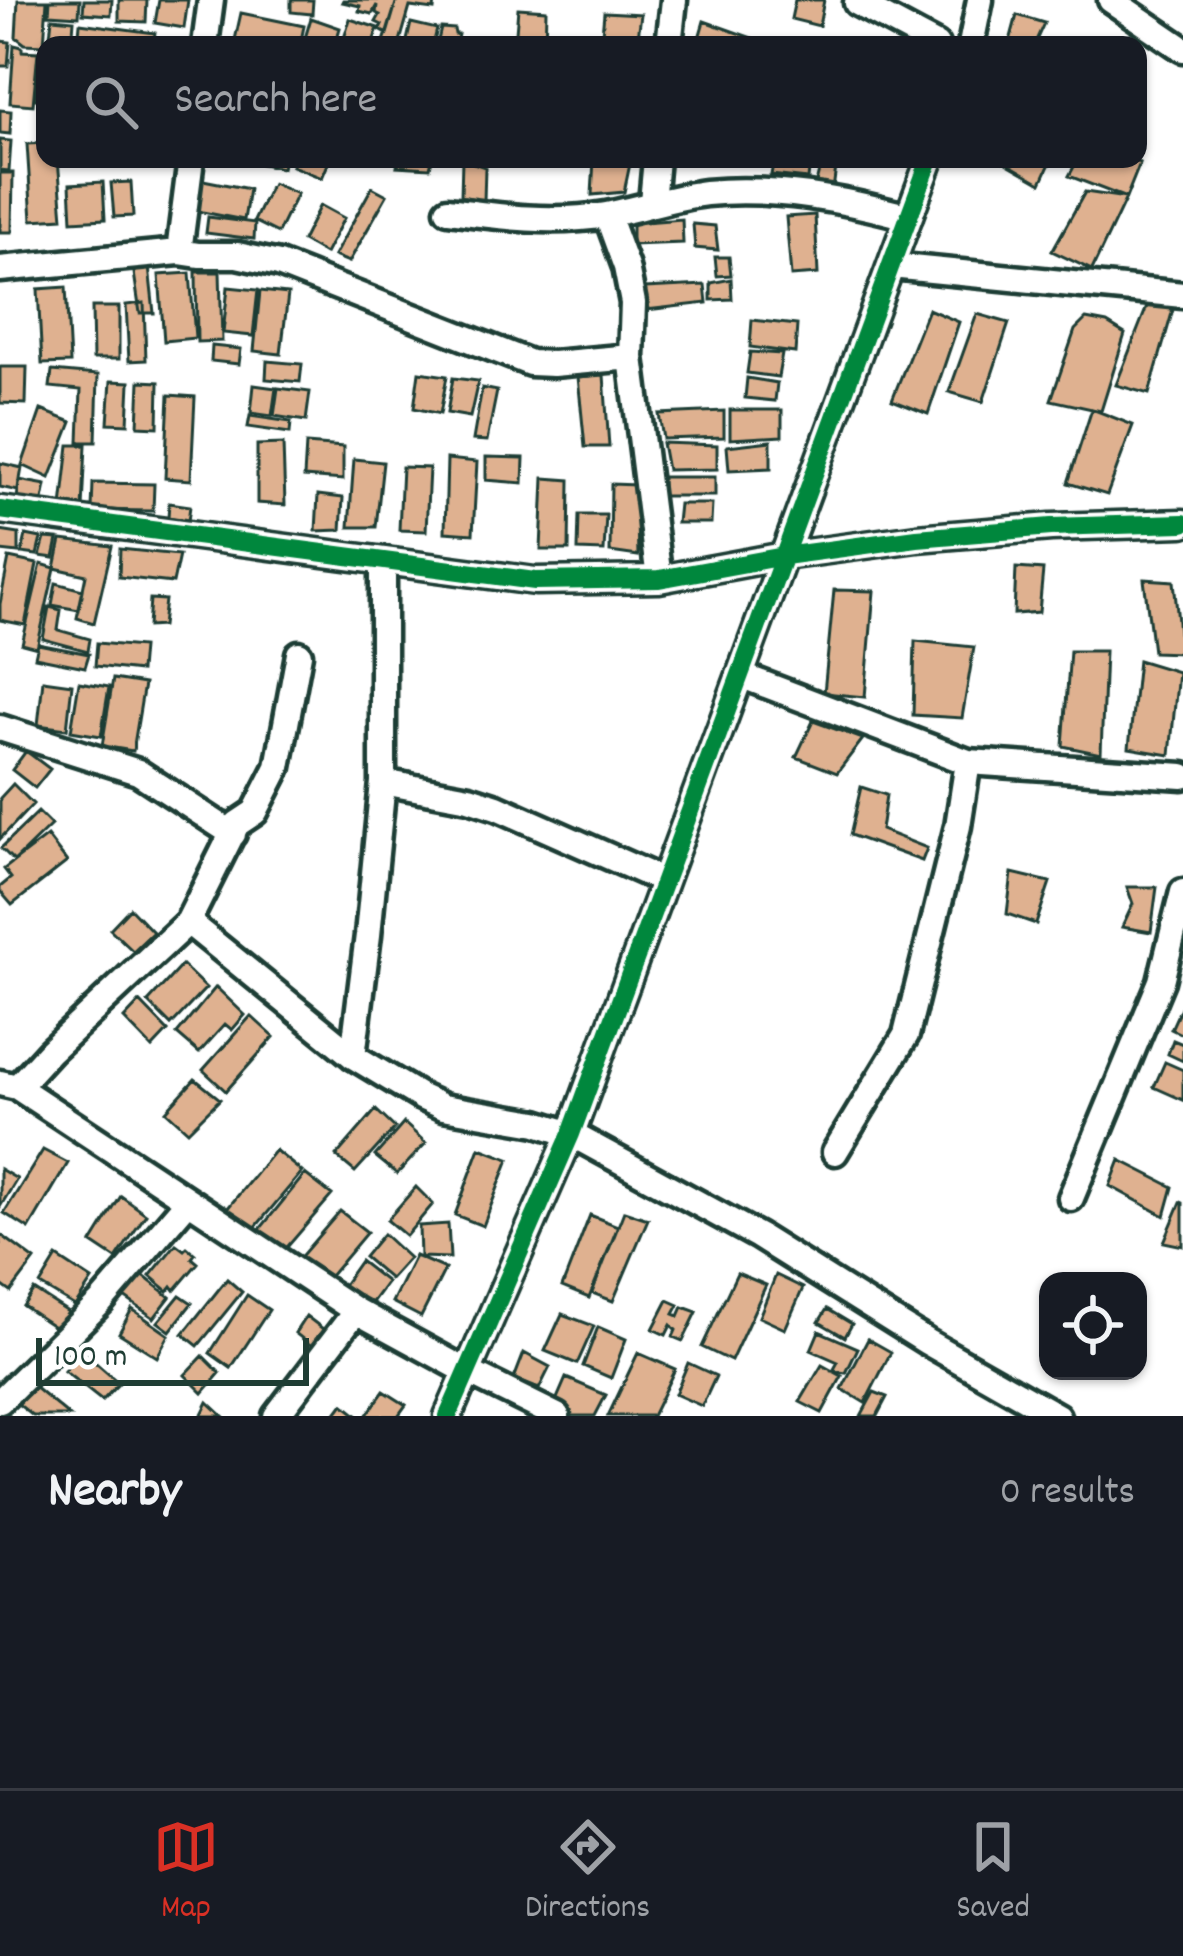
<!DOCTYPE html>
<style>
:root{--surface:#171b24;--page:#20242c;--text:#f1f3f6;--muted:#9ea1a6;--line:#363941;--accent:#d93025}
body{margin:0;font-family:Dekko,sans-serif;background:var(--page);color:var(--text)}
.controls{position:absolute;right:36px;bottom:36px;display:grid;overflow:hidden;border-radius:24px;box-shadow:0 3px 9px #0004}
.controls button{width:108px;height:108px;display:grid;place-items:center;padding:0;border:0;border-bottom:3px solid var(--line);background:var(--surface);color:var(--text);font:60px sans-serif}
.scale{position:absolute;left:36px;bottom:30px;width:273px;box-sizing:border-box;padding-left:12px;border:6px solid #1f3d34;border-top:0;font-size:33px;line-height:42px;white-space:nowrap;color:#1f3d34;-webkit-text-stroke:9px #fff;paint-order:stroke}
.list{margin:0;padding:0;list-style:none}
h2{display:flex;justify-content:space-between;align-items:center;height:156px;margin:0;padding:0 48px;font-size:51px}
h2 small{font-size:39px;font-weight:400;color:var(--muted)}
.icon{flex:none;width:66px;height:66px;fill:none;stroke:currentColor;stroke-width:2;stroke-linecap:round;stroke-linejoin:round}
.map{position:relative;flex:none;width:1183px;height:1416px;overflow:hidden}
.search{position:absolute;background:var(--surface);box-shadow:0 3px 9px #0004;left:36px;right:36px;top:36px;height:132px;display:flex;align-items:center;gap:30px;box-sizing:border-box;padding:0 42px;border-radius:24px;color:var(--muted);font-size:45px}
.sheet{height:372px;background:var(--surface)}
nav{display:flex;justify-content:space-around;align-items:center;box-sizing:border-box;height:168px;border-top:3px solid var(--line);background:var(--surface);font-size:33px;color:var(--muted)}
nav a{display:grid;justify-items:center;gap:6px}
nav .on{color:var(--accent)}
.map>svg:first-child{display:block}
.building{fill:#dfb190;stroke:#1f3d34;stroke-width:3}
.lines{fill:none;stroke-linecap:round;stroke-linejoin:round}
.minor-casing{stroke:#1f3d34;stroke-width:33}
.minor{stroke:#fff;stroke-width:24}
.cycleway-casing{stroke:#fff;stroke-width:26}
.cycleway{stroke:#00873e;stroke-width:18}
</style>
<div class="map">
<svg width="1183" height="1416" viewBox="0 0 1183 1416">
<rect width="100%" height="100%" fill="#fff"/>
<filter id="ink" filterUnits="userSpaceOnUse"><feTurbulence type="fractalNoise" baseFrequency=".00833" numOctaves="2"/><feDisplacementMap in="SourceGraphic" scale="24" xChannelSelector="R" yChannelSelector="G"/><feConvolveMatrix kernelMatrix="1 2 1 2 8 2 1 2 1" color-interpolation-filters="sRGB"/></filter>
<g filter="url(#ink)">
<path class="building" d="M 18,0 L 47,0 L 44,45 L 25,44 L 16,37 Z
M 50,0 L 80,0 L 79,16 L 49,14 Z
M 84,0 L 112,0 L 111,15 L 83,13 Z
M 119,0 L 147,0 L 146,22 L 119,21 Z
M 159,0 L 188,0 L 184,28 L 155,23 Z
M 291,0 L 313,0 L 312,14 L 291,12 Z
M 343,0 L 397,0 L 387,34 L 380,30 L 382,25 L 376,22 L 380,15 L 376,13 L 377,5 L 372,14 L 359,11 L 360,6 L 342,2 Z
M 397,0 L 435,0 L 434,10 L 410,7 L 399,45 L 383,45 Z
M 795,0 L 824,0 L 819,26 L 791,19 Z
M 518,8 L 546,10 L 545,45 L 515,45 Z
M 604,12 L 641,14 L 637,45 L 601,45 Z
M 241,13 L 304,26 L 300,45 L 260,45 L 235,40 Z
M 1017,15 L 1044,23 L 1034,45 L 1009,45 Z
M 52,18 L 74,20 L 72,45 L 49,45 Z
M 311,18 L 340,28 L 335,45 L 303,45 Z
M 350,19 L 378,28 L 372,45 L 342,45 Z
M 704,21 L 755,39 L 754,45 L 697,45 Z
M 80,23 L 155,33 L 153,45 L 78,45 Z
M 411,23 L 437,29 L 433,45 L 406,45 Z
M 441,28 L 454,29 L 455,34 L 458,34 L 456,45 L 437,45 Z
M 0,41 L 10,42 L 8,66 L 0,66 Z
M 14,45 L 22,47 L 22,51 L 38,52 L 33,105 L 10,103 Z
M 39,70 L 45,70 L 45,100 L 35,99 Z
M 0,110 L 11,111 L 10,134 L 0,133 Z
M 0,140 L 11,141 L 9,171 L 0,170 Z
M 45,143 L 45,159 L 58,159 L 63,218 L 32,220 L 27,144 Z
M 253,159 L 284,159 L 282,168 L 252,162 Z
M 295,159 L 330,159 L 322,178 L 292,166 Z
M 399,159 L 432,159 L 430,168 L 397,166 Z
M 462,159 L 485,167 L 484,201 L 461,196 Z
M 594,159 L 631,159 L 624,192 L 592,195 Z
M 774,159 L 810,159 L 808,179 L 771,175 Z
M 999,159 L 1052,159 L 1041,183 Z
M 1078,159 L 1126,159 L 1140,163 L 1126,198 L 1069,176 Z
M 821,163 L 836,167 L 833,190 L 815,187 Z
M 0,173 L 13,173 L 12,232 L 0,232 Z
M 198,179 L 249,189 L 244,220 L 192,210 Z
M 103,182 L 105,219 L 72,221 L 70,184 Z
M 131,182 L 133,216 L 114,217 L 111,183 Z
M 272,183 L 297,194 L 278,233 L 254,221 Z
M 372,187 L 387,195 L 349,262 L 334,256 Z
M 1085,192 L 1126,198 L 1092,270 L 1052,251 Z
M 320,205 L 344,218 L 325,254 L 302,241 Z
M 815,215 L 818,274 L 791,276 L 786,217 Z
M 208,217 L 255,223 L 254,239 L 206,233 Z
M 682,219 L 683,243 L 632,245 L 632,223 Z
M 693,224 L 715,226 L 718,250 L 695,248 Z
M 715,257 L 729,257 L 731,275 L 717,276 Z
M 133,266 L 149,267 L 154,313 L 140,313 Z
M 196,272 L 220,272 L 222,341 L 197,342 Z
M 190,273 L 195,338 L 164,341 L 159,275 Z
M 731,279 L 732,299 L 711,300 L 711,283 Z
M 705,285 L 707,303 L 646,310 L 645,288 Z
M 66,287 L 70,363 L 42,364 L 38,289 Z
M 228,287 L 258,290 L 253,336 L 223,333 Z
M 260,291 L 288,294 L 281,354 L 254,351 Z
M 144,303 L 146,360 L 129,361 L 126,305 Z
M 1148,304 L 1174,306 L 1149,394 L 1116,385 Z
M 92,307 L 119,307 L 119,359 L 93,359 Z
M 928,309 L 959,322 L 928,414 L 892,400 Z
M 977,314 L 1009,323 L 983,402 L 949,392 Z
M 1086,319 L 1107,323 L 1125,334 L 1101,411 L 1051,400 L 1075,330 Z
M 752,320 L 797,325 L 795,353 L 750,347 Z
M 212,346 L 241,349 L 239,364 L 211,361 Z
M 750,352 L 782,354 L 778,377 L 747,373 Z
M 267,361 L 302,364 L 300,382 L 266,379 Z
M 0,367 L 27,367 L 26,404 L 0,403 Z
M 52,371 L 98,375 L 96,442 L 79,442 L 81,390 L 50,387 Z
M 419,372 L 447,376 L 440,414 L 414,408 Z
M 604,375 L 609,447 L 585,447 L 578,377 Z
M 453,378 L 478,381 L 470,417 L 447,413 Z
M 747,378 L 777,383 L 775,401 L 745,398 Z
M 111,381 L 130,382 L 128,424 L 108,423 Z
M 140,381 L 159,382 L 158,427 L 138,426 Z
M 254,385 L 276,388 L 272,416 L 251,413 Z
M 278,388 L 310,392 L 306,421 L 274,416 Z
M 482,388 L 497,391 L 487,441 L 473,440 Z
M 169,395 L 195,397 L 191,480 L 165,478 Z
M 1092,409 L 1133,425 L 1107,495 L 1068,483 Z
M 41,410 L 72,422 L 50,478 L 22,465 Z
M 730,410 L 782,410 L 782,436 L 730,439 Z
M 724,411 L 724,437 L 663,439 L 659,414 Z
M 250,416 L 291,422 L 290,433 L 248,427 Z
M 771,441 L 771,468 L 729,470 L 727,446 Z
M 662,443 L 717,445 L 717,469 L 667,470 Z
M 283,444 L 285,505 L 257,503 L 257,445 Z
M 306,444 L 343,447 L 343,480 L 304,477 Z
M 69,445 L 86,445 L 83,509 L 62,507 Z
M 486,457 L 524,458 L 523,483 L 486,480 Z
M 354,459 L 383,462 L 376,527 L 349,527 Z
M 447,459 L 477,462 L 473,534 L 445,532 Z
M 0,463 L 22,468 L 18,491 L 0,487 Z
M 402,467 L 429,468 L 426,531 L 399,530 Z
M 662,477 L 715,477 L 715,496 L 662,496 Z
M 544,478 L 570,480 L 569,550 L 541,550 Z
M 19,480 L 46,485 L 42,505 L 17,500 Z
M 93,483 L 154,484 L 153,511 L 92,510 Z
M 611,484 L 636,485 L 638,556 L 610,552 Z
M 318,495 L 343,498 L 341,530 L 316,531 Z
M 169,503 L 190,506 L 188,521 L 168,517 Z
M 679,504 L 712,504 L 711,523 L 677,523 Z
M 579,515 L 606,515 L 604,551 L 578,550 Z
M 0,531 L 19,534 L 19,553 L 0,551 Z
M 26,535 L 41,538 L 37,555 L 22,553 Z
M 45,538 L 58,539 L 54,558 L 40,556 Z
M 61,540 L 112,546 L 94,623 L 77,618 L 86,575 L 55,568 Z
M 120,549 L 179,555 L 173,583 L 119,577 Z
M 9,558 L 37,564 L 25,625 L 0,620 L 0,604 Z
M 41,564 L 55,568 L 37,648 L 22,644 Z
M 1016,568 L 1043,570 L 1039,612 L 1014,614 Z
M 1144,579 L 1174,581 L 1181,653 L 1153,652 Z
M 56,583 L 83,590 L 79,610 L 52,605 Z
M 834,590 L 874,591 L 865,697 L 824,693 Z
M 150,599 L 165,600 L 162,626 L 148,627 Z
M 49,607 L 61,610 L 58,630 L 90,639 L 88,651 L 43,639 Z
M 915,641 L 974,647 L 962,718 L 913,715 Z
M 97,643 L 142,647 L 140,671 L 95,666 Z
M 38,644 L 89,654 L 85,667 L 35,657 Z
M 1070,651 L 1105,651 L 1101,754 L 1063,746 Z
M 1138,660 L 1178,672 L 1170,755 L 1129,748 Z
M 113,679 L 144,684 L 133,751 L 102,746 Z
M 43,680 L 72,684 L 67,729 L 38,725 Z
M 79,682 L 109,687 L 101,736 L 71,731 Z
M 813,721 L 863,739 L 837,773 L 796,757 Z
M 26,751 L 50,769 L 35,788 L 12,770 Z
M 13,784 L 33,804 L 0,839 L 0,798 Z
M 861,787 L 886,795 L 881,830 L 927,848 L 922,861 L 850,835 Z
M 38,812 L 51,825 L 14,861 L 1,848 Z
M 47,836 L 67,862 L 12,905 L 0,891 L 0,887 L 11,878 L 4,869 Z
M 1012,873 L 1050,882 L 1036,924 L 1007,914 Z
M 1127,887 L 1157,887 L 1151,932 L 1122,927 L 1133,904 Z
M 130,908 L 153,932 L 133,951 L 110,929 Z
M 182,965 L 206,988 L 171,1025 L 148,1002 Z
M 216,987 L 245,1015 L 232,1030 L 225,1024 L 199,1053 L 177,1034 Z
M 140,1002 L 168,1031 L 152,1048 L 124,1019 Z
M 1182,1005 L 1183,1006 L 1183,1035 L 1171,1029 Z
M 251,1016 L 274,1037 L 226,1091 L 203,1070 Z
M 1173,1040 L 1183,1044 L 1183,1061 L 1168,1054 Z
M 1165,1062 L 1183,1070 L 1183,1100 L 1154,1087 Z
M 195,1079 L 220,1099 L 188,1131 L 166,1111 Z
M 376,1110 L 395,1128 L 355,1172 L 336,1156 Z
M 404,1123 L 426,1143 L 397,1174 L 375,1156 Z
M 480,1148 L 509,1159 L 483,1226 L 455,1215 Z
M 43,1150 L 68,1163 L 29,1229 L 4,1213 Z
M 275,1150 L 302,1172 L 254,1229 L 227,1209 Z
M 1120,1160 L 1173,1187 L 1165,1216 L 1110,1186 Z
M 0,1169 L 17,1179 L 0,1207 Z
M 305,1174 L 332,1195 L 282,1253 L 256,1234 Z
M 416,1187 L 433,1204 L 406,1236 L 387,1220 Z
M 121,1196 L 146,1214 L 116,1259 L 92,1243 Z
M 1181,1202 L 1183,1203 L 1183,1246 L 1164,1242 Z
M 340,1211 L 367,1232 L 325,1282 L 297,1261 Z
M 624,1211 L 648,1219 L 613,1301 L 592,1293 Z
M 590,1215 L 618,1226 L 589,1298 L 562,1287 Z
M 448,1224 L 450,1258 L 420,1257 L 419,1226 Z
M 0,1234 L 35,1260 L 11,1292 L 0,1284 Z
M 383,1234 L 409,1258 L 390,1279 L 364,1257 Z
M 176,1244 L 184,1250 L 187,1247 L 195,1254 L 192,1258 L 198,1263 L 175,1290 L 172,1286 L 168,1291 L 150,1276 Z
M 415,1256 L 445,1269 L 421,1317 L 392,1302 Z
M 57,1257 L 92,1280 L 75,1306 L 40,1285 Z
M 360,1261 L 387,1282 L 365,1312 L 338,1292 Z
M 737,1273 L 766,1285 L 731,1361 L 702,1347 Z
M 141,1274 L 170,1297 L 154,1318 L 124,1297 Z
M 776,1275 L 803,1288 L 785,1329 L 759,1317 Z
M 227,1279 L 242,1292 L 198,1346 L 183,1334 Z
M 34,1290 L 68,1312 L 59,1330 L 23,1306 Z
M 180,1295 L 192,1303 L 170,1331 L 158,1322 Z
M 247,1295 L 269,1310 L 231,1368 L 210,1353 Z
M 668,1300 L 679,1305 L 674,1314 L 679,1316 L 683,1307 L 697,1312 L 683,1341 L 673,1337 L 676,1330 L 671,1325 L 666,1335 L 653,1329 Z
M 132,1309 L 169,1335 L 157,1357 L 119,1333 Z
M 827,1309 L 852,1324 L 845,1337 L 819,1322 Z
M 562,1314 L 594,1326 L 577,1364 L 545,1351 Z
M 306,1316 L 327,1332 L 314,1348 L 295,1333 Z
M 598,1327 L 626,1339 L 611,1378 L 583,1366 Z
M 819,1331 L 858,1348 L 846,1373 L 833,1371 L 838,1362 L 811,1350 Z
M 868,1339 L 891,1352 L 865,1403 L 842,1389 Z
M 82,1351 L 119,1383 L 102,1401 L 64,1371 Z
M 524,1353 L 550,1367 L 539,1389 L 514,1379 Z
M 638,1353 L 675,1369 L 652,1416 L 608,1416 Z
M 203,1356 L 220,1373 L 203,1393 L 185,1375 Z
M 688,1363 L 716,1376 L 702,1406 L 675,1394 Z
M 822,1365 L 842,1376 L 822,1413 L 800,1402 Z
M 566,1378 L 606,1395 L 595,1416 L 571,1416 L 553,1408 Z
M 34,1387 L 69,1416 L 33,1416 L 18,1404 Z
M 384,1391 L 406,1405 L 398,1416 L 366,1416 Z
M 874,1392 L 887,1397 L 877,1416 L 861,1416 Z
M 208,1402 L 223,1416 L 201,1416 Z
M 343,1404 L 358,1416 L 334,1416 Z"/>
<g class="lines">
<defs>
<path id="minor" d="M 1111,0 L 1183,49
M 857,3 L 936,45
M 205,45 L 211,0
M 669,45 L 674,0
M 971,45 L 980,0
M 652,202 L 656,159
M 448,210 C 501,217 553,224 606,215 C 640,209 672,197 706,193 C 773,186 845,200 909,217
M 607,215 L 626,267 L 633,303 L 631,357 L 659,579
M 179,252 L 191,159
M 891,266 L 1183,295
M 0,269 L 179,252 L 199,255 L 237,255 L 279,264 L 530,363 L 553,364 L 631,357
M 0,510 L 535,581 L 659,579 L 784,556 L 917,538 L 1051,527 L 1183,523
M 740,675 L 968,762 L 1183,776
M 0,728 L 138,772 L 233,834
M 383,782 L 469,798 L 497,807 L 664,881
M 188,922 L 353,1056 L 421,1097 L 443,1107 L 537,1123 L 571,1134 L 758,1236 L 927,1342 L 1057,1416
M 353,1056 L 368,935 L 383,782 L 383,560
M 0,1083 L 17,1087 L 356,1311 L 468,1372 L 557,1416
M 17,1087 L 50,1051 L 188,922 L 237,824 L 255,812 L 278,767 L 299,654
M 835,1152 L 906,1035 L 958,826 L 968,762
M 1071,1198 L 1161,981 L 1183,892
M 0,1401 L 101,1302 L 188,1201
M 276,1416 L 356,1311
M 448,1416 L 571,1134 L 930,159"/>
</defs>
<use href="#minor" class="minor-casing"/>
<use href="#minor" class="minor"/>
<defs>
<path id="cycleway" d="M 0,510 L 535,581 L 659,579 L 784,556 L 917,538 L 1051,527 L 1183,523
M 448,1416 L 571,1134 L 930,159"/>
</defs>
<use href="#cycleway" class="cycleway-casing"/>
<use href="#cycleway" class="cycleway"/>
</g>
</g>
</svg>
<div class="controls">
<button><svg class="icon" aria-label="locate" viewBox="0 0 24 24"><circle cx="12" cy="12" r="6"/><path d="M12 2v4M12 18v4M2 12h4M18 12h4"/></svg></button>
</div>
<div class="scale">100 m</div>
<div class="search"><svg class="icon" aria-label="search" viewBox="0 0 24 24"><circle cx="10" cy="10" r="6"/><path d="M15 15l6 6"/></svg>Search here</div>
</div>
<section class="sheet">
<h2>Nearby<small>0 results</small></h2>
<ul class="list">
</ul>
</section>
<nav>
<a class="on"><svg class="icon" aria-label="map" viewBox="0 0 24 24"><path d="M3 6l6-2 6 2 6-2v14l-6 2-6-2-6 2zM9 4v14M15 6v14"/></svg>Map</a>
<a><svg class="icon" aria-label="directions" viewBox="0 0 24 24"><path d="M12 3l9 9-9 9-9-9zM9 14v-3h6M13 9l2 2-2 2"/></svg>Directions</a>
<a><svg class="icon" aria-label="saved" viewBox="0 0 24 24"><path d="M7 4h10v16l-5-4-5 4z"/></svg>Saved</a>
</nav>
